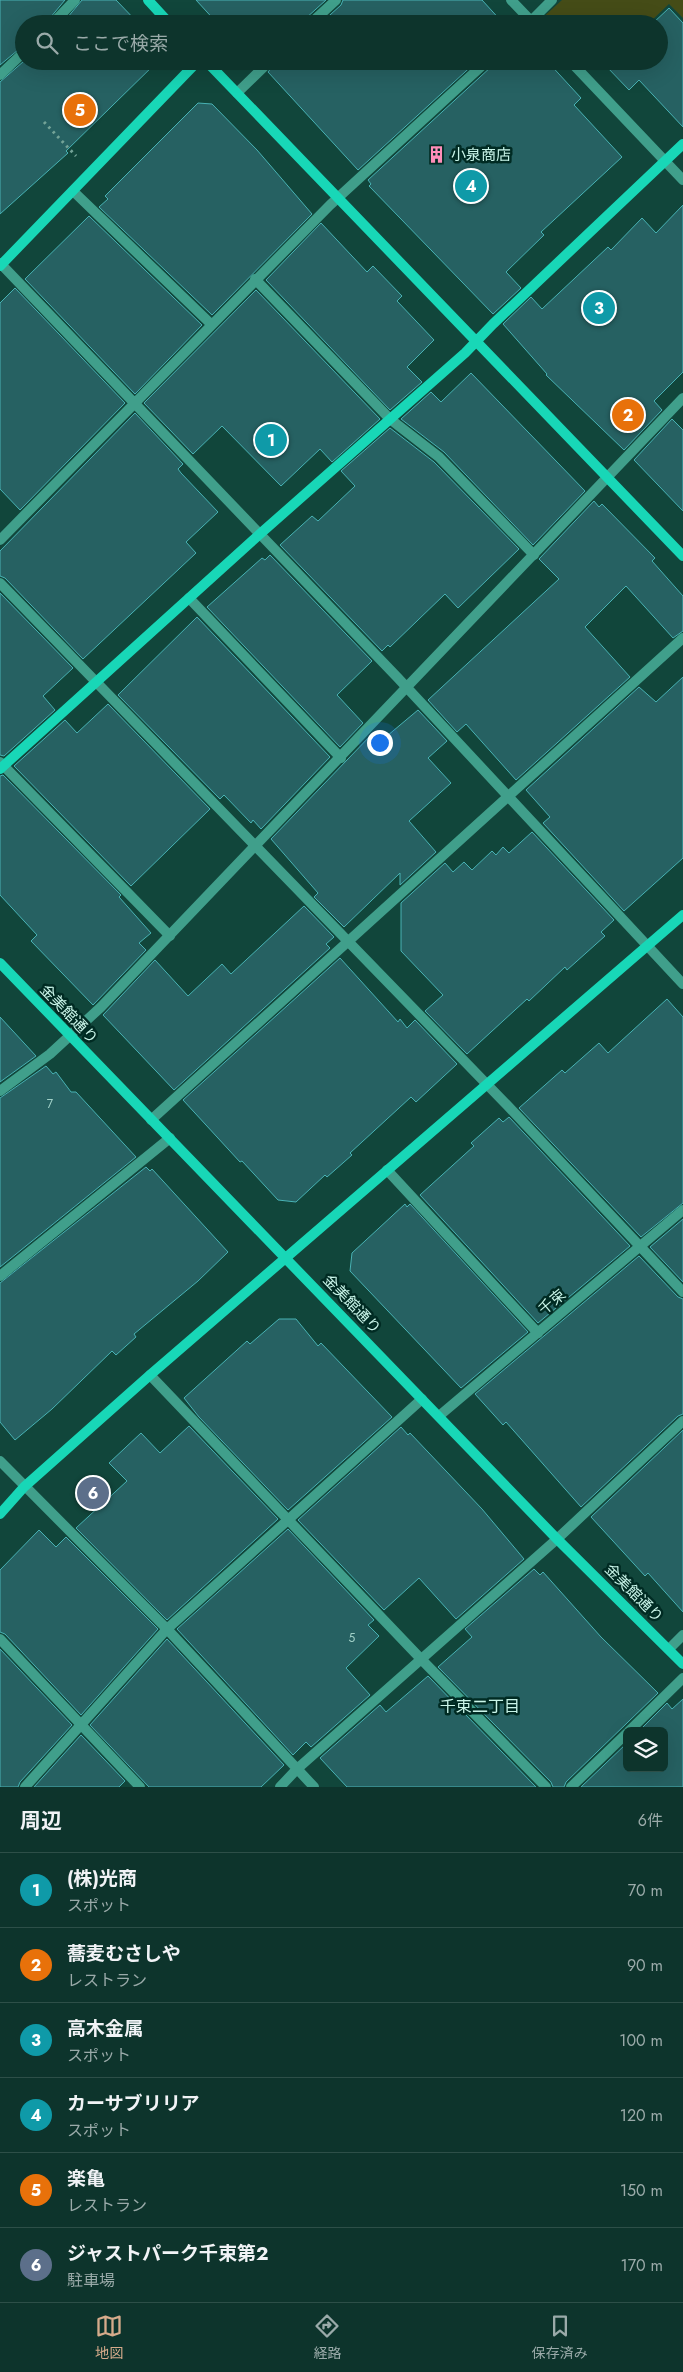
<!DOCTYPE html>
<html lang="ja">
<meta charset="utf-8">
<style>
:root{--surface:#0d342c;--page:#1b3f38;--text:#f1f3f6;--muted:#9aaaa9;--line:#2d4f48;--accent:#d6ab8b}
body{margin:0;font-family:Jost,"Noto Sans JP",sans-serif;background:var(--page);color:var(--text)}
.controls{position:absolute;right:15px;bottom:15px;display:grid;overflow:hidden;border-radius:8px;box-shadow:0 5px 20px #0002}
.controls button{width:45px;height:45px;display:grid;place-items:center;padding:0;border:0;border-bottom:1px solid var(--line);background:var(--surface);color:var(--text);font:25px sans-serif}
.you{position:absolute;left:379px;top:742px;width:18px;height:18px;margin:-12px;border:4px solid #fff;border-radius:50%;background:#1a73e8;box-shadow:0 0 0 8px #1a73e833}
.badge{display:grid;place-items:center;width:32px;height:32px;border-radius:50%;background:var(--accent);color:#fff;font-size:16px;font-weight:700}
.pin{position:absolute;translate:-50% -50%;border:2px solid #fff;box-shadow:0 1px 5px #0006}
.list{margin:0;padding:0;list-style:none}
h2{display:flex;justify-content:space-between;align-items:center;height:65px;margin:0;padding:0 20px;font-size:21px}
h2 small{font-size:16px;font-weight:400;color:var(--muted)}
.list li{display:grid;grid-template-columns:32px 1fr auto;gap:15px;align-items:center;box-sizing:border-box;height:75px;padding:0 20px;border-top:1px solid var(--line)}
.list b{display:block;font-size:19px;white-space:nowrap}
.list p{margin:0;font-size:16px;white-space:nowrap;color:var(--muted)}
.list em{font-size:16px;font-style:normal;color:var(--muted)}
.icon{flex:none;width:28px;height:28px;fill:none;stroke:currentColor;stroke-width:2;stroke-linecap:round;stroke-linejoin:round}
.map{position:relative;flex:none;width:683px;height:1787px;overflow:hidden}
.search{position:absolute;background:var(--surface);box-shadow:0 5px 20px #0002;left:15px;right:15px;top:15px;height:55px;display:flex;align-items:center;gap:12px;box-sizing:border-box;padding:0 18px;border-radius:28px;color:var(--muted);font-size:19px}
.sheet{height:515px;background:var(--surface)}
nav{display:flex;justify-content:space-around;align-items:center;box-sizing:border-box;height:70px;border-top:1px solid var(--line);background:var(--surface);font-size:14px;color:var(--muted)}
nav a{display:grid;justify-items:center;gap:2px}
nav .on{color:var(--accent)}
.map>svg:first-child{display:block}
.green{fill:#454c17}
.building{fill:#266162;stroke:#48b2b4}
.lines{fill:none;stroke-linecap:round;stroke-linejoin:round}
.path{stroke:#73a397;stroke-width:3;stroke-dasharray:2.5 4;stroke-linecap:butt}
.lane{stroke:#409f8b;stroke-width:10}
.street{stroke:#409f8b;stroke-width:10}
.secondary{stroke:#18d7b7;stroke-width:10}
.labels{text-anchor:middle;stroke-width:5;stroke-linejoin:round;paint-order:stroke}
.number-label{font-size:12px;fill:#a0d0c7}
.poi-label{font-size:15px;fill:#c9f5e9;stroke:#002b23;text-anchor:start}
.street-label{font-size:15px;fill:#c9f5e9;stroke:#002b23}
.neighbourhood-label{font-size:16px;fill:#c9f5e9;stroke:#002b23}
</style>
<div class="map">
<svg width="683" height="1787" viewBox="0 0 683 1787">
<rect width="100%" height="100%" fill="#11463b"/>
<path class="green" d="M 562,0 L 683,0 L 683,18 L 669,4 L 648,24 L 542,24 L 539,21 Z"/>
<path class="building" d="M 0,0 L 65,0 L 45,24 L 24,24 L 24,45 L 0,65 Z
M 82,0 L 116,0 L 139,24 L 62,24 Z
M 196,0 L 326,0 L 305,19 L 303,24 L 218,24 Z
M 343,0 L 482,0 L 503,23 L 320,24 L 341,5 Z
M 669,8 L 683,23 L 683,127 L 639,80 L 629,90 L 606,66 L 612,61 L 659,61 L 659,24 L 652,24 Z
M 24,61 L 158,61 L 66,151 L 68,153 L 0,214 L 0,82 Z
M 277,61 L 477,61 L 358,170 L 268,72 Z
M 494,61 L 547,61 L 581,98 L 574,105 L 622,157 L 541,232 L 544,235 L 506,272 L 521,288 L 493,314 L 369,186 L 371,184 L 368,180 L 492,66 Z
M 198,103 L 212,104 L 257,150 L 312,214 L 212,315 L 99,207 L 108,199 L 105,196 Z
M 683,205 L 683,372 L 654,401 L 662,410 L 624,450 L 546,375 L 547,374 L 503,324 L 531,297 L 542,309 L 608,247 L 611,250 L 642,218 L 656,233 Z
M 89,216 L 202,325 L 135,394 L 25,279 Z
M 321,223 L 367,272 L 373,266 L 402,296 L 397,301 L 434,340 L 407,367 L 422,382 L 390,410 L 266,280 Z
M 15,288 L 125,403 L 20,510 L 0,489 L 0,303 Z
M 256,290 L 380,419 L 332,462 L 320,449 L 281,486 L 222,426 L 193,454 L 144,403 Z
M 471,373 L 585,491 L 533,545 L 444,452 L 401,419 L 431,392 L 441,402 Z
M 135,413 L 183,464 L 178,469 L 181,473 L 218,512 L 186,542 L 196,553 L 83,659 L 5,578 L 0,576 L 0,551 Z
M 672,419 L 683,430 L 683,511 L 634,460 Z
M 390,428 L 434,462 L 519,549 L 458,608 L 445,594 L 390,647 L 388,645 L 382,651 L 280,545 L 312,516 L 318,521 L 355,486 L 341,471 Z
M 594,501 L 599,507 L 602,504 L 655,558 L 652,561 L 683,596 L 683,631 L 673,638 L 626,586 L 585,627 L 630,677 L 516,780 L 466,724 L 457,732 L 428,700 L 559,579 L 539,559 Z
M 270,555 L 372,661 L 337,695 L 363,723 L 340,747 L 207,607 L 262,558 L 265,560 Z
M 0,593 L 73,668 L 43,696 L 55,710 L 4,756 L 0,755 Z
M 197,617 L 330,757 L 261,829 L 253,820 L 251,823 L 224,795 L 220,799 L 118,695 Z
M 683,677 L 683,858 L 624,911 L 543,823 L 550,817 L 526,790 L 639,687 L 656,702 Z
M 108,704 L 210,809 L 131,886 L 14,766 L 65,720 L 77,733 Z
M 418,710 L 447,741 L 428,758 L 451,783 L 409,821 L 436,852 L 400,885 L 400,873 L 344,927 L 314,897 L 318,893 L 271,839 L 373,733 L 381,741 Z
M 3,775 L 121,895 L 119,897 L 151,933 L 139,943 L 146,950 L 93,1005 L 31,941 L 37,935 L 0,895 L 0,776 Z
M 532,832 L 614,920 L 601,932 L 605,936 L 567,970 L 565,967 L 529,1001 L 527,999 L 467,1054 L 425,1011 L 443,995 L 401,951 L 401,903 L 445,863 L 453,872 L 464,862 L 472,870 L 492,851 L 496,855 L 503,847 L 509,853 Z
M 304,906 L 334,937 L 326,944 L 330,948 L 174,1090 L 103,1015 L 155,960 L 188,996 L 222,964 L 231,974 Z
M 340,958 L 398,1022 L 400,1019 L 407,1028 L 415,1020 L 457,1064 L 416,1102 L 411,1097 L 350,1153 L 352,1155 L 327,1177 L 325,1175 L 296,1202 L 278,1200 L 242,1161 L 240,1162 L 183,1100 Z
M 667,999 L 683,1017 L 683,1203 L 641,1237 L 519,1108 L 562,1070 L 565,1073 L 599,1043 L 608,1053 Z
M 0,1017 L 36,1056 L 0,1082 Z
M 46,1066 L 53,1074 L 56,1072 L 71,1092 L 76,1092 L 136,1157 L 0,1267 L 0,1098 Z
M 509,1117 L 630,1246 L 538,1323 L 420,1195 L 474,1146 L 471,1143 L 499,1118 L 503,1122 Z
M 146,1167 L 150,1171 L 152,1169 L 228,1252 L 198,1281 L 134,1334 L 136,1337 L 116,1355 L 112,1351 L 52,1409 L 15,1440 L 0,1422 L 0,1283 Z
M 405,1204 L 407,1207 L 410,1204 L 528,1332 L 461,1388 L 350,1271 L 352,1253 Z
M 683,1219 L 683,1282 L 650,1247 Z
M 639,1256 L 678,1297 L 683,1299 L 683,1414 L 678,1416 L 581,1507 L 506,1422 L 503,1425 L 475,1394 Z
M 279,1319 L 296,1319 L 318,1346 L 321,1343 L 392,1417 L 288,1510 L 199,1417 L 184,1398 L 247,1341 L 250,1344 Z
M 189,1426 L 278,1519 L 167,1620 L 76,1528 L 127,1481 L 109,1463 L 141,1433 L 160,1453 Z
M 401,1427 L 408,1435 L 410,1433 L 482,1509 L 524,1559 L 456,1619 L 419,1578 L 384,1610 L 298,1520 Z
M 683,1430 L 683,1612 L 648,1573 L 645,1576 L 591,1517 Z
M 288,1529 L 374,1620 L 368,1625 L 379,1636 L 346,1668 L 370,1695 L 311,1747 L 306,1742 L 293,1755 L 177,1629 Z
M 39,1530 L 56,1547 L 66,1537 L 158,1629 L 81,1715 L 5,1634 L 0,1632 L 0,1570 Z
M 534,1569 L 540,1575 L 543,1572 L 601,1637 L 658,1693 L 566,1782 L 564,1787 L 553,1787 L 551,1782 L 438,1667 L 472,1637 L 465,1629 Z
M 167,1639 L 284,1765 L 261,1787 L 149,1787 L 90,1725 Z
M 0,1649 L 72,1725 L 20,1782 L 18,1787 L 0,1787 Z
M 428,1676 L 536,1787 L 347,1787 L 320,1758 L 380,1705 L 386,1712 Z
M 683,1699 L 683,1787 L 581,1787 L 627,1743 L 627,1768 L 664,1768 L 664,1731 L 639,1731 L 667,1703 L 672,1709 Z
M 81,1735 L 125,1781 L 119,1787 L 34,1787 Z"/>
<g class="lines">
<path class="path" d="M 44,122 L 76,156"/>
<path class="lane" d="M 52,24 L 75,0
M 310,24 L 336,0
M 0,75 L 24,52
M 237,93 L 270,61
M 73,191 L 211,324
M 255,279 L 390,419 L 439,457 L 534,555
M 189,598 L 341,758
M 0,762 L 170,936
M 387,1170 L 538,1333
M 150,1375 L 421,1659 L 546,1787
M 0,1639 L 140,1787"/>
<path class="street" d="M 511,0 L 534,24
M 528,24 L 552,0
M 570,61 L 683,180
M 0,263 L 397,677 L 683,984
M 0,540 L 330,205 L 487,61
M 0,583 L 507,1105 L 683,1292
M 0,1091 L 50,1054 L 101,1007 L 683,398
M 151,1120 L 683,638
M 0,1276 L 170,1138
M 439,1416 L 683,1210
M 0,1461 L 167,1629 L 314,1787
M 669,1649 L 683,1635
M 629,1731 L 683,1678
M 25,1787 L 167,1629 L 422,1399
M 280,1787 L 297,1769 L 557,1539 L 683,1421
M 571,1787 L 627,1733"/>
<path class="secondary" d="M 148,0 L 170,24
M 206,61 L 683,556
M 0,266 L 198,61
M 0,769 L 261,533 L 465,353 L 493,324 L 683,144
M 0,963 L 557,1539 L 683,1664
M 0,1514 L 24,1487 L 150,1375 L 683,915"/>
</g>
<defs>
<symbol id="building-bare" viewBox="-9 -9 18 18"><path d="M-4-6H4V6H1V3H-1V6H-4ZM-2.5-4.3h1.7v1.8h-1.7ZM.8-4.3h1.7v1.8H.8ZM-2.5-1h1.7V.8h-1.7ZM.8-1h1.7V.8H.8Z" fill="#ff8eb9" stroke="#002b23" stroke-width="2.5" paint-order="stroke"/></symbol>
</defs>
<g fill-rule="evenodd">
<use href="#building-bare" x="424" y="142" width="25" height="25"/>
</g>
<g class="labels">
<g class="number-label">
<text x="50" y="1108">7</text>
<text x="352" y="1642">5</text>
</g>
<g class="poi-label">
<text x="451" y="160">小泉商店</text>
</g>
<g class="street-label">
<text transform="translate(69 1014) rotate(46)" y="5">金美館通り</text>
<text transform="translate(552 1302) rotate(-40)" y="5">千束</text>
<text transform="translate(352 1304) rotate(46)" y="5">金美館通り</text>
<text transform="translate(634 1593) rotate(45)" y="5">金美館通り</text>
</g>
<g class="neighbourhood-label">
<text x="480" y="1712">千束二丁目</text>
</g>
</g>
</svg>
<div class="controls">
<button><svg class="icon" aria-label="layers" viewBox="0 0 24 24"><path d="M12 4l9 5-9 5-9-5zM3 14l9 5 9-5"/></svg></button>
</div>
<div class="you"></div>
<div class="pin badge" style="left:271px;top:440px;background:#0f9aa8">1</div>
<div class="pin badge" style="left:628px;top:415px;background:#e8710a">2</div>
<div class="pin badge" style="left:599px;top:308px;background:#0f9aa8">3</div>
<div class="pin badge" style="left:471px;top:186px;background:#0f9aa8">4</div>
<div class="pin badge" style="left:80px;top:110px;background:#e8710a">5</div>
<div class="pin badge" style="left:93px;top:1493px;background:#5c6f8a">6</div>
<div class="search"><svg class="icon" aria-label="search" viewBox="0 0 24 24"><circle cx="10" cy="10" r="6"/><path d="M15 15l6 6"/></svg>ここで検索</div>
</div>
<section class="sheet">
<h2>周辺<small>6件</small></h2>
<ul class="list">
<li><span class="badge" style="background:#0f9aa8">1</span><div><b>(株)光商</b><p>スポット</p></div><em>70 m</em></li>
<li><span class="badge" style="background:#e8710a">2</span><div><b>蕎麦むさしや</b><p>レストラン</p></div><em>90 m</em></li>
<li><span class="badge" style="background:#0f9aa8">3</span><div><b>高木金属</b><p>スポット</p></div><em>100 m</em></li>
<li><span class="badge" style="background:#0f9aa8">4</span><div><b>カーサブリリア</b><p>スポット</p></div><em>120 m</em></li>
<li><span class="badge" style="background:#e8710a">5</span><div><b>楽亀</b><p>レストラン</p></div><em>150 m</em></li>
<li><span class="badge" style="background:#5c6f8a">6</span><div><b>ジャストパーク千束第2</b><p>駐車場</p></div><em>170 m</em></li>
</ul>
</section>
<nav>
<a class="on"><svg class="icon" aria-label="map" viewBox="0 0 24 24"><path d="M3 6l6-2 6 2 6-2v14l-6 2-6-2-6 2zM9 4v14M15 6v14"/></svg>地図</a>
<a><svg class="icon" aria-label="directions" viewBox="0 0 24 24"><path d="M12 3l9 9-9 9-9-9zM9 14v-3h6M13 9l2 2-2 2"/></svg>経路</a>
<a><svg class="icon" aria-label="saved" viewBox="0 0 24 24"><path d="M7 4h10v16l-5-4-5 4z"/></svg>保存済み</a>
</nav>
